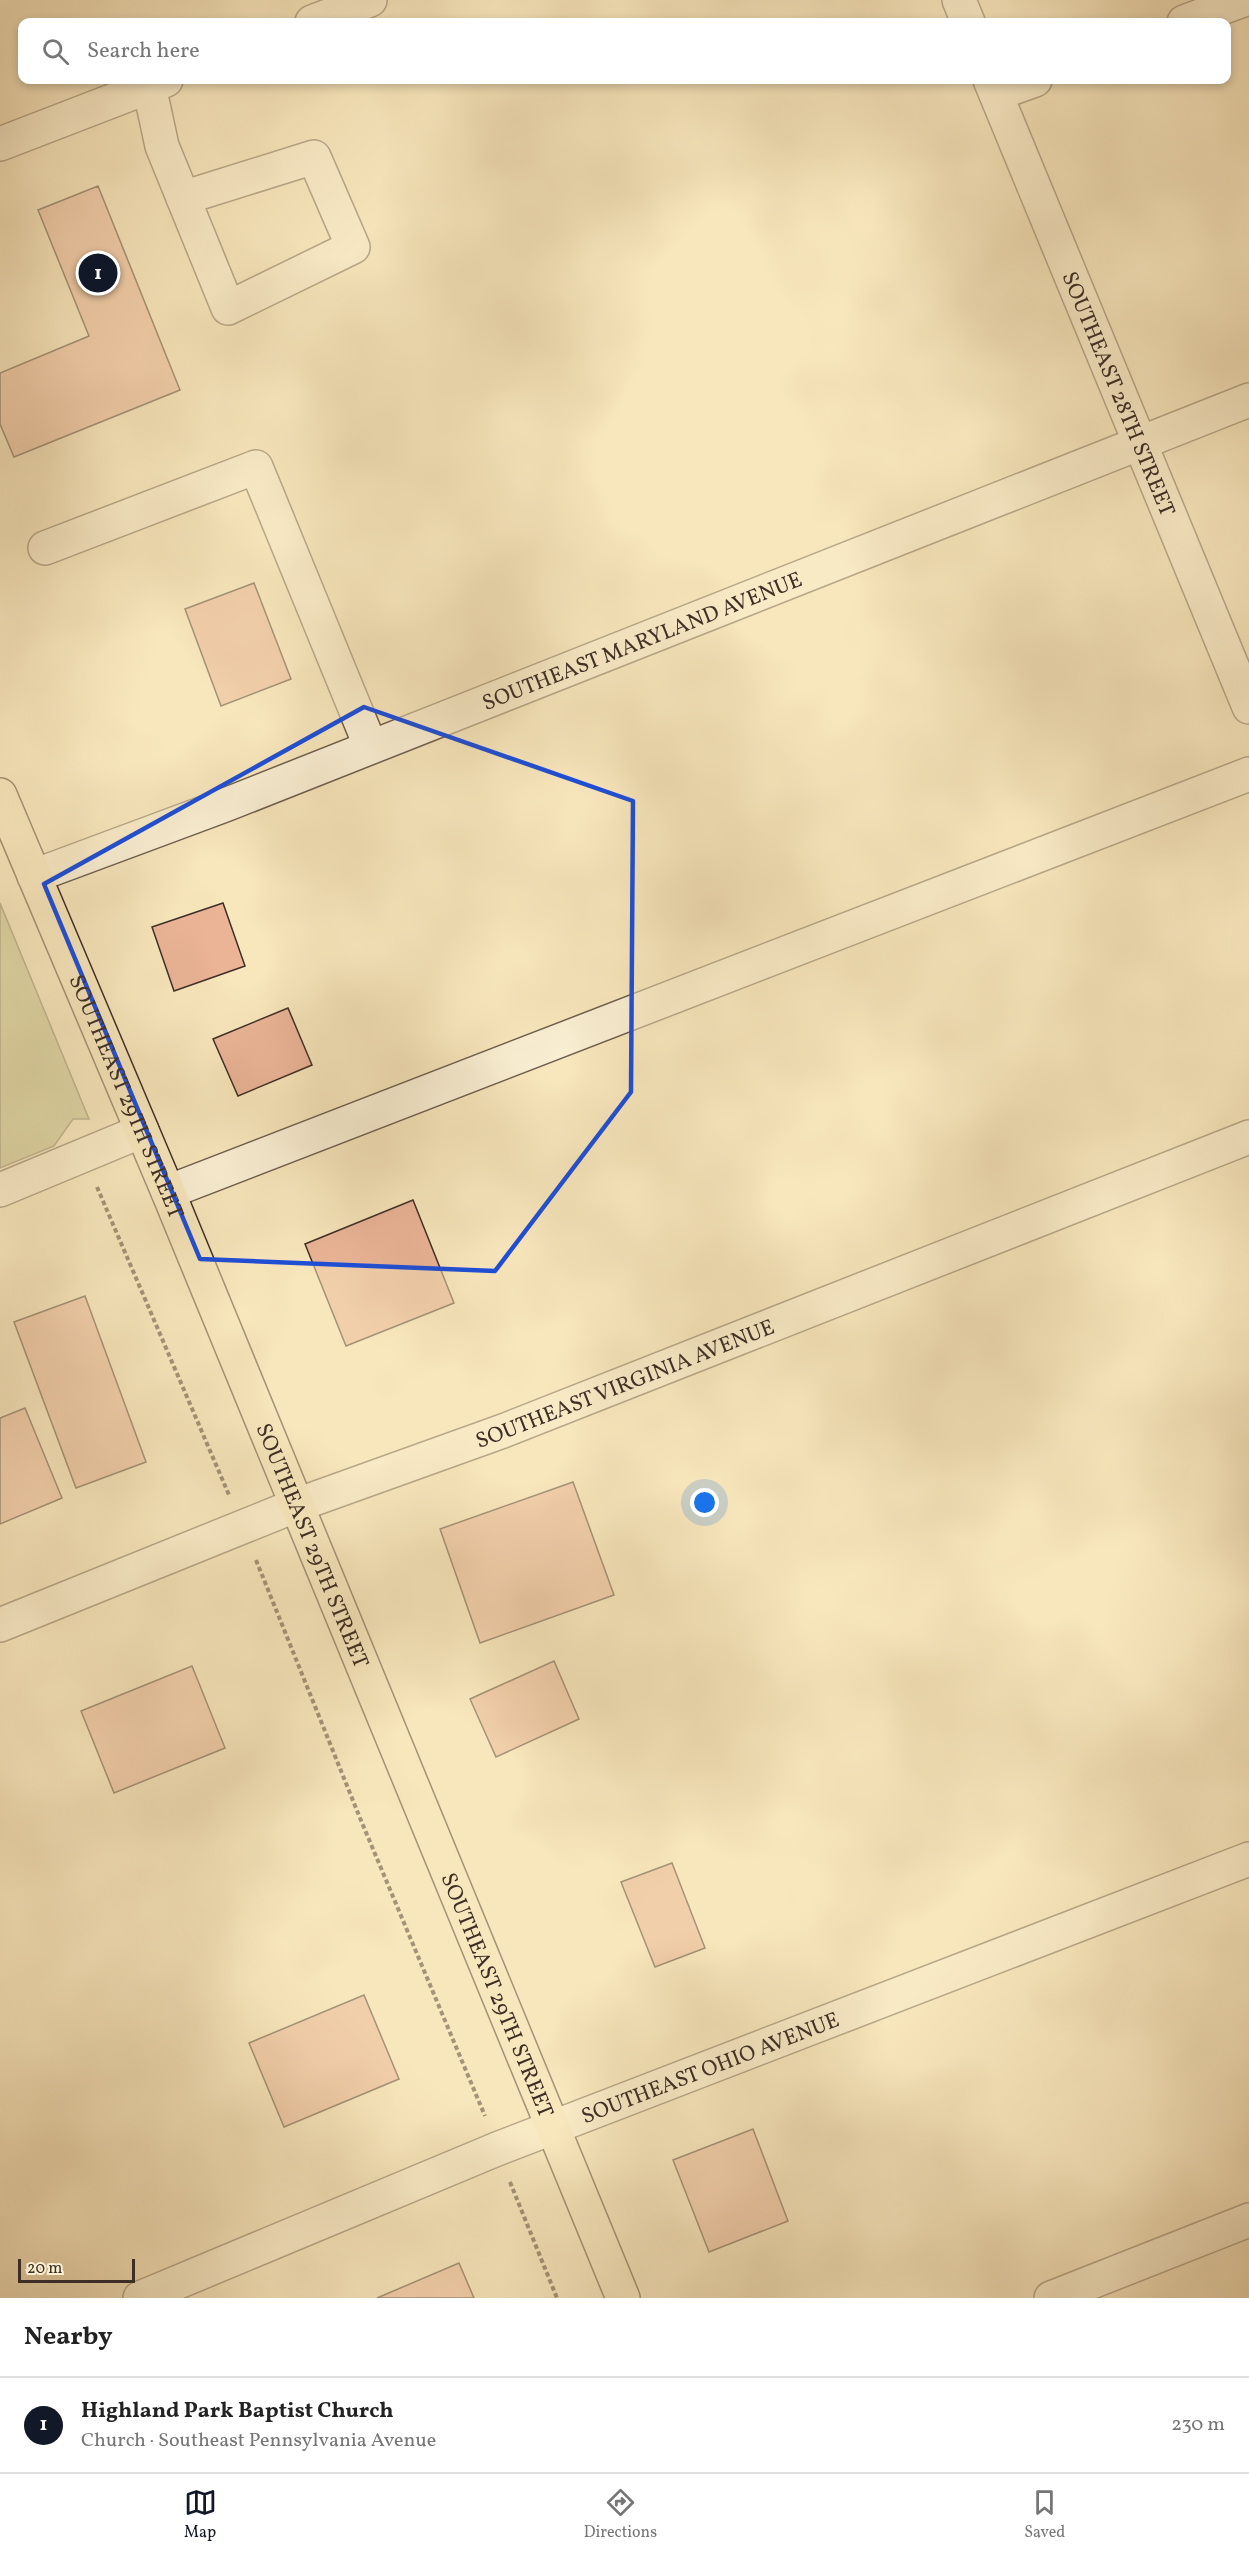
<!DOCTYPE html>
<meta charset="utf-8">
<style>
:root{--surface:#fff;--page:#f2f2f2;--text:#222;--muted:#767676;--line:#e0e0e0;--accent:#111827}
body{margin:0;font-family:Vollkorn,serif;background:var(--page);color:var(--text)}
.scale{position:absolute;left:18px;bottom:15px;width:117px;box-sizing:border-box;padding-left:6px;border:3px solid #3d2f26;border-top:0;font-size:16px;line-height:21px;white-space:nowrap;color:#3d2f26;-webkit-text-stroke:4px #faefd3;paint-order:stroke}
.you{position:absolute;left:705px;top:1503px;width:21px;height:21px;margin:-15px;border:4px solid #fff;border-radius:50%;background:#1a73e8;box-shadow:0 0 0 9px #1a73e833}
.badge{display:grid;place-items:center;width:39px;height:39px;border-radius:50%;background:var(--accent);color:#fff;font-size:20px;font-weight:700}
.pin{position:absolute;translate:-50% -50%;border:3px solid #fff;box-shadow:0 2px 6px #0006}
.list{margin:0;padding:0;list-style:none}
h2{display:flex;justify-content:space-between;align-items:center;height:78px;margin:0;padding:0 24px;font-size:26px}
h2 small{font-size:20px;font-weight:400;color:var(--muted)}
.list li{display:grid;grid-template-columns:39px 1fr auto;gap:18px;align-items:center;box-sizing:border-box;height:96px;padding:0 24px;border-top:2px solid var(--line)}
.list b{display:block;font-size:22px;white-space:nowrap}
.list p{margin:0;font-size:20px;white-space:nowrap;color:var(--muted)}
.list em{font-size:20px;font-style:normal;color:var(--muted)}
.icon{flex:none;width:33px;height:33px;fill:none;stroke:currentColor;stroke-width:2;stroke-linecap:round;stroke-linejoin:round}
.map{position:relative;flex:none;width:1249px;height:2298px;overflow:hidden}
.search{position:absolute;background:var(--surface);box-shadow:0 3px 9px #0003;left:18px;right:18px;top:18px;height:66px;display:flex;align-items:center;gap:15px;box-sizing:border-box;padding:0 21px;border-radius:12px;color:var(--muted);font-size:22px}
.sheet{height:174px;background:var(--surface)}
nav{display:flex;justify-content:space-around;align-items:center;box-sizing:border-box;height:84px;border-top:2px solid var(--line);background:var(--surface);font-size:16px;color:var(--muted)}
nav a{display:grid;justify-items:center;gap:3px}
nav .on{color:var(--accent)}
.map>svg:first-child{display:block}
.green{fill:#c3c38c;stroke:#807959;stroke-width:1.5}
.building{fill:#ebb497;stroke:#3d2f26;stroke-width:1.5}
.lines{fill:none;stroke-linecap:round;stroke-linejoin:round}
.minor-casing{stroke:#6c5d4c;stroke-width:36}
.major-casing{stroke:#3d2f26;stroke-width:36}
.path{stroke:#3d2f26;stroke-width:4;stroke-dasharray:4.5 3;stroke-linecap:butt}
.minor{stroke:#faefd3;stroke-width:33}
.major{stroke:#f8e6bc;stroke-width:33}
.marked{fill:none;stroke:#1d4ed8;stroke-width:4.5;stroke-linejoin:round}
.labels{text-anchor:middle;stroke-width:5;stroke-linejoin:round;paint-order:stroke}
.street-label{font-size:22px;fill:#3d2f26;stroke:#faefd3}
</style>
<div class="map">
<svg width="1249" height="2298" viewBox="0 0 1249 2298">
<rect width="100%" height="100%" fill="#f8e6bc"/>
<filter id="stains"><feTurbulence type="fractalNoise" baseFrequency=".00333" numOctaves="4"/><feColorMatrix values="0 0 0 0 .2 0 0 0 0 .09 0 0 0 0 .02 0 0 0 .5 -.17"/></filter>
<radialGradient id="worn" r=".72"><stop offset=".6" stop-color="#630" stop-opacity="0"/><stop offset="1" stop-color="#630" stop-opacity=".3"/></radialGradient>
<path class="green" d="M 0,903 L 89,1119 L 73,1119 L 54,1146 L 0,1168 Z"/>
<path class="building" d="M 98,186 L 180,390 L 14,457 L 0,424 L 0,373 L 89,336 L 38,210 Z
M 254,583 L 291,679 L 221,706 L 185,609 Z
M 223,903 L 245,966 L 174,991 L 152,927 Z
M 288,1008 L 312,1065 L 238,1096 L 213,1039 Z
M 413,1200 L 454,1303 L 346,1346 L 305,1244 Z
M 85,1296 L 146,1462 L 76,1488 L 14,1322 Z
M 25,1408 L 62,1498 L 0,1524 L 0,1418 Z
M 573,1482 L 614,1595 L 480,1643 L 440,1529 Z
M 554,1661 L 579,1719 L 496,1757 L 470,1699 Z
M 192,1666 L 225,1748 L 114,1793 L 81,1711 Z
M 672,1863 L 705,1948 L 655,1967 L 621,1882 Z
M 364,1995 L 399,2079 L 284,2127 L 249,2043 Z
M 753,2129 L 788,2221 L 709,2252 L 673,2160 Z
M 459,2263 L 474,2298 L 377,2298 Z"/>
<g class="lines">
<defs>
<g id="minor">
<path d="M 959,0 L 968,22"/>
<path d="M 312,22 L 370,0"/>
<path d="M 1184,22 L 1243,0"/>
<path id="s1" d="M 990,80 L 1249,707"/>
<path d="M 149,86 L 162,146 L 228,308 L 353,247 L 314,157 L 183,198"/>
<path d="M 996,94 L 1035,80"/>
<path d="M 0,144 L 166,80"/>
<path d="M 45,548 L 256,467 L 370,745"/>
<path id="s2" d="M 34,876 L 225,805 L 1249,400"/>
<path d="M 0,1190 L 142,1131"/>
<path d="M 168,1192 L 1249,774"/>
<path id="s3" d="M 0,1625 L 297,1505 L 503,1431 L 1249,1137"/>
<path id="s4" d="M 140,2298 L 497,2149 L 1249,1859"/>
<path d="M 1051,2298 L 1249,2220"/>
</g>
<g id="major">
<path id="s5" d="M 0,795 L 168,1192 L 623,2298"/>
</g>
</defs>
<use href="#minor" class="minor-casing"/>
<use href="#major" class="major-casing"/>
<path class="path" d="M 97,1187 L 229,1495
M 256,1560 L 360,1818 L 485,2116
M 510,2182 L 557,2298"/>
<use href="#minor" class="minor"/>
<use href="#major" class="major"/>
</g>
<path d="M0 0H1249V2298H0ZM 364,707 L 633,801 L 631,1092 L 495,1271 L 200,1259 L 44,884 Z" fill="#f8e6bc" fill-opacity=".55" fill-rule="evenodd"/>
<path class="marked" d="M 364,707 L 633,801 L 631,1092 L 495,1271 L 200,1259 L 44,884 Z"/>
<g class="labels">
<g class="street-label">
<text dy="8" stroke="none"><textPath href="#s1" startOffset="339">SOUTHEAST 28TH STREET</textPath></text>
<text dy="8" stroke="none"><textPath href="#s2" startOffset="652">SOUTHEAST MARYLAND AVENUE</textPath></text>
<text dy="8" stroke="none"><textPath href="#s5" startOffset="327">SOUTHEAST 29TH STREET</textPath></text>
<text dy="8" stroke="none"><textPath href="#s3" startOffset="670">SOUTHEAST VIRGINIA AVENUE</textPath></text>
<text dy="8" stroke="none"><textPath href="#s5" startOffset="813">SOUTHEAST 29TH STREET</textPath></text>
<text dy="8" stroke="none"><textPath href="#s5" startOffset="1299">SOUTHEAST 29TH STREET</textPath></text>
<text dy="8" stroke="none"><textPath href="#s4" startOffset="615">SOUTHEAST OHIO AVENUE</textPath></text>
</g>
</g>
<rect width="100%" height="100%" filter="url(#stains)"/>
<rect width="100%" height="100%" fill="url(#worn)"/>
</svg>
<div class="scale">20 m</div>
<div class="you"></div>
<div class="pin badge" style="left:98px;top:273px">1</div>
<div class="search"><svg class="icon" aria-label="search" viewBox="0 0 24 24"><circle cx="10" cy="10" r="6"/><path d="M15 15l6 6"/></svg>Search here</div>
</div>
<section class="sheet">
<h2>Nearby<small></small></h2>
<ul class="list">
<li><span class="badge">1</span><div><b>Highland Park Baptist Church</b><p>Church · Southeast Pennsylvania Avenue</p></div><em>230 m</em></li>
</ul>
</section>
<nav>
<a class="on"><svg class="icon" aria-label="map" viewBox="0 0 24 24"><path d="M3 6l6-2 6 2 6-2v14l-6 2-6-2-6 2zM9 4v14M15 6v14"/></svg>Map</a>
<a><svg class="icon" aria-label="directions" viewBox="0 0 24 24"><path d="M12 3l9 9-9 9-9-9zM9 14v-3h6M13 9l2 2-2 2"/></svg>Directions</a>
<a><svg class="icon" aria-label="saved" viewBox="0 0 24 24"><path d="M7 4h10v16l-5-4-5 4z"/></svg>Saved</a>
</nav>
